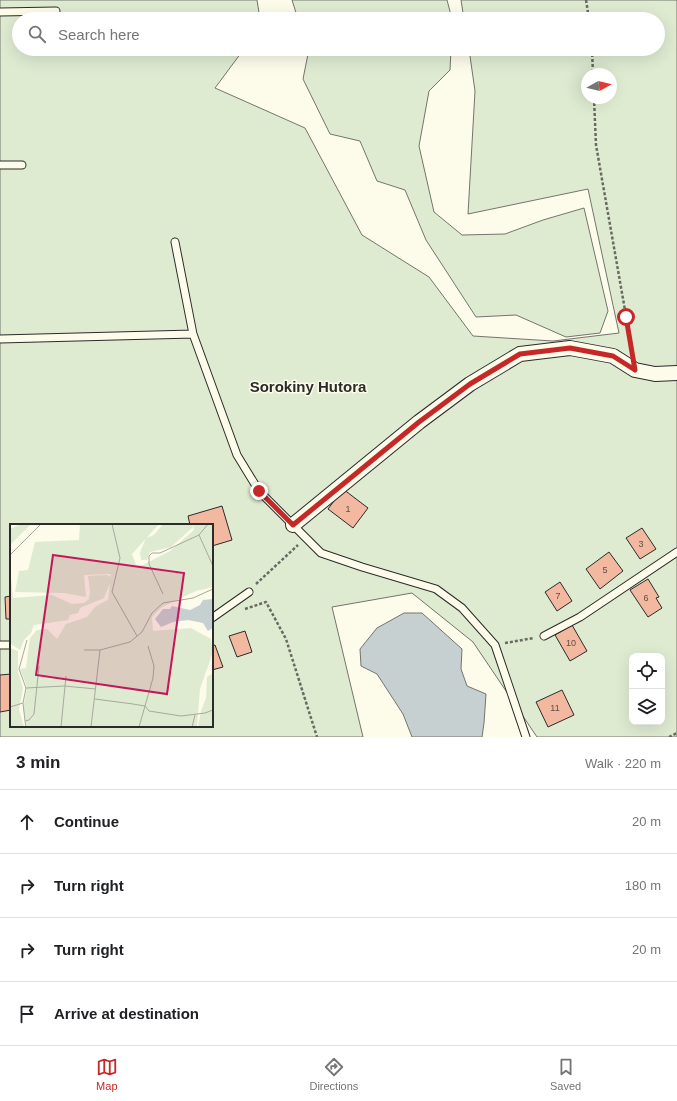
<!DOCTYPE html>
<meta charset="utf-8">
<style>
:root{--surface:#fff;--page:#f2f2f2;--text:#202124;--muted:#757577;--line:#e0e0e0;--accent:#c62828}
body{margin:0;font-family:Helvetica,sans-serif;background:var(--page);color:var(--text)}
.controls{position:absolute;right:12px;bottom:12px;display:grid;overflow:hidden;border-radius:8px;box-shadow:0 4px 16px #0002}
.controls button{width:36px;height:36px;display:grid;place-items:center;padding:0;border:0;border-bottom:1px solid var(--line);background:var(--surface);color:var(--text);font:20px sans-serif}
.compass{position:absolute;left:581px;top:68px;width:36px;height:36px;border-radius:50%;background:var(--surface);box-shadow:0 4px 16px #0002;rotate:82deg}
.stop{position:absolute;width:12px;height:12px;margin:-9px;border:3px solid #c62828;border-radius:50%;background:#fff}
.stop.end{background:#c62828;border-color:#fff;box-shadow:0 1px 4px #0008}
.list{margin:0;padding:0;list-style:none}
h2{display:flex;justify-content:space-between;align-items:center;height:52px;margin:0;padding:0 16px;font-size:17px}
h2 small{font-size:13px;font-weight:400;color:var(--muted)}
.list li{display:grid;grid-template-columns:26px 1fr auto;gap:12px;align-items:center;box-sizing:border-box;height:64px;padding:0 16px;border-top:1px solid var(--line)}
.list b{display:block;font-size:15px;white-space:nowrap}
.list em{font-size:13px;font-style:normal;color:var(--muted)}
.icon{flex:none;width:22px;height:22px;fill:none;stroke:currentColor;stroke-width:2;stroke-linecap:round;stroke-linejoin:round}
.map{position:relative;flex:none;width:677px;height:737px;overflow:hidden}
.search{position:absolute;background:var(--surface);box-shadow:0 4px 16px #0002;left:12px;right:12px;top:12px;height:44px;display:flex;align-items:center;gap:10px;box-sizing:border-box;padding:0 14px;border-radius:22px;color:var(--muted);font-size:15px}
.sheet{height:308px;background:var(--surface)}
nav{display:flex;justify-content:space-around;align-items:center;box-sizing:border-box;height:56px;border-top:1px solid var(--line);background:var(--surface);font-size:11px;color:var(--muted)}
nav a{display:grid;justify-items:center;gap:2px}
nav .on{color:var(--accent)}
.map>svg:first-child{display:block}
.green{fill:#deebd1;stroke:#74746e;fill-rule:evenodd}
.water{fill:#c7d0d0;stroke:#74746e}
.building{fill:#f2b8a0;stroke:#2b2b2b}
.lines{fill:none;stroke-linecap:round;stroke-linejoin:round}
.lane-casing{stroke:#2b2b2b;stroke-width:9}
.street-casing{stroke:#2b2b2b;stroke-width:16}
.path{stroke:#6a6964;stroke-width:2.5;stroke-dasharray:3 2;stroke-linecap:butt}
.lane{stroke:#fdfbea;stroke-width:7}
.street{stroke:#fdfbea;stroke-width:14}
.route{stroke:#c62828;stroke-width:5}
.labels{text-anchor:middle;stroke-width:3;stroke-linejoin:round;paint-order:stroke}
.number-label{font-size:9px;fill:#5d4e48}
.district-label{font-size:15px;font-weight:bold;fill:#2b2b2b;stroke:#fdfbea}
.inset-road{fill:none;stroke:#a9a89e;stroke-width:1}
.view{fill:#c2185b;fill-opacity:0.15;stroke:#c2185b;stroke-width:2}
.inset-edge{fill:none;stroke:#2b2b2b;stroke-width:2}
</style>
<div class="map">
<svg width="677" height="737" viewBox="0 0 677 737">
<rect width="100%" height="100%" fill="#fdfbea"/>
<path class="green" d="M 0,0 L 257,0 L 260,19 L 19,19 L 19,49 L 244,49 L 215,88 L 305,128 L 362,235 L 429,277 L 473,336 L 553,341 L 619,333 L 588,189 L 468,214 L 475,91 L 469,49 L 658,49 L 658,19 L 464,19 L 461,0 L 677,0 L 677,737 L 537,737 L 473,642 L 412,593 L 332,607 L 363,737 L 0,737 ZM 587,74 L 611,74 L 611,98 L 587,98 ZM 11,525 L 212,525 L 212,726 L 11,726 ZM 632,656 L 662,656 L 662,722 L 632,722 Z
M 292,0 L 447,0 L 452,19 L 298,19 Z
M 307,49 L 451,49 L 450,70 L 429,91 L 419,146 L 434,212 L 462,235 L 505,234 L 543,220 L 584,208 L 608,311 L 600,333 L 566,337 L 516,315 L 476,317 L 426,240 L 405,190 L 377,181 L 360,141 L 330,134 L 303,79 L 308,54 Z"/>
<path class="water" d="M 404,613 L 422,613 L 462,649 L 461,669 L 467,686 L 486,694 L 484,723 L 482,737 L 412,737 L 403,714 L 377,674 L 361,666 L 360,649 L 377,628 Z"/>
<path class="building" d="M 343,489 L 368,508 L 353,528 L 328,509 Z
M 222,506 L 232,540 L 212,546 L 212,525 L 190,525 L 188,516 Z
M 642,528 L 656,549 L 640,559 L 626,538 Z
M 609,552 L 623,571 L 600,589 L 586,569 Z
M 648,579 L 659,597 L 656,598 L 662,608 L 648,617 L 630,590 Z
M 560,582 L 572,601 L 557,611 L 545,592 Z
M 11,596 L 11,619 L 6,619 L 5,597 Z
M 572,625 L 587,651 L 570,661 L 555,635 Z
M 245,631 L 252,652 L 237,657 L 229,636 Z
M 215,645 L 223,667 L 212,670 L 212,646 Z
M 11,674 L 11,710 L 0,712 L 0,675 Z
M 562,690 L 574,715 L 548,727 L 536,702 Z"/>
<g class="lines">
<defs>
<path id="lane" d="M 0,12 L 56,11
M 0,165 L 22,165
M 175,242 L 193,334 L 237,455 L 259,491 L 321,553 L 362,567 L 436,589 L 462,608 L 495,645 L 526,737
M 0,339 L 193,334
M 212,618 L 249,592
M 544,636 L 580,617 L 677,552
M 0,645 L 11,645"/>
<path id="street" d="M 293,525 L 419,422 L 470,384 L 520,354 L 570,348 L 613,356 L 635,370 L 655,374 L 677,373"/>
</defs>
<use href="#lane" class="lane-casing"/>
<use href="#street" class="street-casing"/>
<path class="path" d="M 586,0 L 589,19
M 592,49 L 593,74
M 594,98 L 596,145 L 632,350
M 256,584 L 298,545
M 245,609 L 266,602 L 286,639 L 317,737
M 505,643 L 534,638
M 669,737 L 677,733"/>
<use href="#lane" class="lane"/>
<use href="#street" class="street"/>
</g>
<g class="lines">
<path class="route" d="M 259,491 L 293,525 L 419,422 L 470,384 L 520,354 L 570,348 L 613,356 L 635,370 L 626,317"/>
</g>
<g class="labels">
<g class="number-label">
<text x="348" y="512">1</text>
<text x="641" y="547">3</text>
<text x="605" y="573">5</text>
<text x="558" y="599">7</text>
<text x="646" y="601">6</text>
<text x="571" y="646">10</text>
<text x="555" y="711">11</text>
</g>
<g class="district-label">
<text x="308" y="392">Sorokiny Hutora</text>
</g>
</g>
<g transform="translate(10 524)">
<rect width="203" height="203" fill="#fdfbea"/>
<path d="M 11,0 L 21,0 L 0,21 L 0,5 ZM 70,0 L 149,0 L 122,30 L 126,41 L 133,41 L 160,27 L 184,6 L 183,0 L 203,0 L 203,63 L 186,67 L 152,83 L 142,93 L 143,107 L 181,104 L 201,115 L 203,128 L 190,165 L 187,203 L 17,203 L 13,185 L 17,163 L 10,145 L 16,144 L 20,114 L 27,106 L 37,105 L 47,115 L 56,100 L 77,93 L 86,82 L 98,76 L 100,59 L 94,74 L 70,84 L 68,89 L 60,91 L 58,96 L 24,101 L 21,109 L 14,116 L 10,126 L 1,120 L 0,113 L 0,43 L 3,74 L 42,71 L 62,80 L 74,79 L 79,75 L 80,67 L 78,52 L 97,51 L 100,53 L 101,50 L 74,51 L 76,73 L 54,69 L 5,68 L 9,47 L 18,46 L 25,18 L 69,16 ZM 153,0 L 182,0 L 183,3 L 161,23 L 140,28 L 137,36 L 131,36 L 130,28 L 136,14 L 144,11 ZM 0,124 L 8,127 L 8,148 L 13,164 L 9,185 L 14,203 L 0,203 ZM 203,149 L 203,203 L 188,203 L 191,187 L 196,174 L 197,153 Z" fill="#deebd1"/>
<path d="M 203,75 L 203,104 L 198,107 L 193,99 L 178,96 L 163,98 L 151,103 L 145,95 L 153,85 L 160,85 L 162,82 L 180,86 L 190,81 L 193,76 Z" fill="#c7d0d0"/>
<path class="inset-road" d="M 102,0 L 110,34 L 102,68 L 127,112M 189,11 L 203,42M 0,31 L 31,0M 153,70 L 139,40 L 139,32 L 142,29 L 150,29 L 189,11 L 198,0M 74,126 L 90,126 L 120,118 L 132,108 L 142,89 L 153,79 L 183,74 L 203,65M 16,164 L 54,162 L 86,165M 85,175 L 123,180 L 135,182 L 139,187 L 171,192 L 195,189 L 203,186M 13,179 L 16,164 L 9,145 L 17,116M 0,183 L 13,179 L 15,197M 16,203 L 15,197 L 19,196 L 24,190 L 29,142M 51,203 L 56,152M 81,203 L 90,126M 129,203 L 143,154 L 144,142 L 138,122M 182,203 L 185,191"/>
<path class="view" d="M 43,31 L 174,49 L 157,170 L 26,151 Z"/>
<rect width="203" height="203" class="inset-edge"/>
</g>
</svg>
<div class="controls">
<button><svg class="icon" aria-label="locate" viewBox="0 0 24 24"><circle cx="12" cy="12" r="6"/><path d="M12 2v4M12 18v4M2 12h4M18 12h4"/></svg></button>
<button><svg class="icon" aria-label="layers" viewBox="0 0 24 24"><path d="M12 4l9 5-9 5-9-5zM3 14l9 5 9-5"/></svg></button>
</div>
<svg class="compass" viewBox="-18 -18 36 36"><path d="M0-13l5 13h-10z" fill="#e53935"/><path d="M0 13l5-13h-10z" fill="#757577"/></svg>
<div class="stop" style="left:626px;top:317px"></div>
<div class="stop end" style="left:259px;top:491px"></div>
<div class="search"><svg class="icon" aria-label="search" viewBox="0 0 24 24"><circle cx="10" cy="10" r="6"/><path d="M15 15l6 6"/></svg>Search here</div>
</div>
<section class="sheet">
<h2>3 min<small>Walk · 220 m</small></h2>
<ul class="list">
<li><svg class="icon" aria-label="ahead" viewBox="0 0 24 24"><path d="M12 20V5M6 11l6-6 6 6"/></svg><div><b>Continue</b></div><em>20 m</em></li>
<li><svg class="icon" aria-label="right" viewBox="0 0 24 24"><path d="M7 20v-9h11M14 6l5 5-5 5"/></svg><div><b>Turn right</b></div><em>180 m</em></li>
<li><svg class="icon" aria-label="right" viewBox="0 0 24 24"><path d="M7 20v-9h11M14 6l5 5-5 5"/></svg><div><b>Turn right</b></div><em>20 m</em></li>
<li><svg class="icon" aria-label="arrive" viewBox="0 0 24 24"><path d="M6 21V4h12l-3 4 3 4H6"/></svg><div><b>Arrive at destination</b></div></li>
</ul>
</section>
<nav>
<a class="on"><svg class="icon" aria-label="map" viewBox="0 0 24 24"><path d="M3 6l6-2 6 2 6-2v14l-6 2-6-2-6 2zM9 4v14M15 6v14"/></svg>Map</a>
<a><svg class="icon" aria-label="directions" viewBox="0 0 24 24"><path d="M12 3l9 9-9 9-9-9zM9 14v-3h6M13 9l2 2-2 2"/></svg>Directions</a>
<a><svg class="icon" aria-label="saved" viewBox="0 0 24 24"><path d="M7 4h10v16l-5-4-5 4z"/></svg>Saved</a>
</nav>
